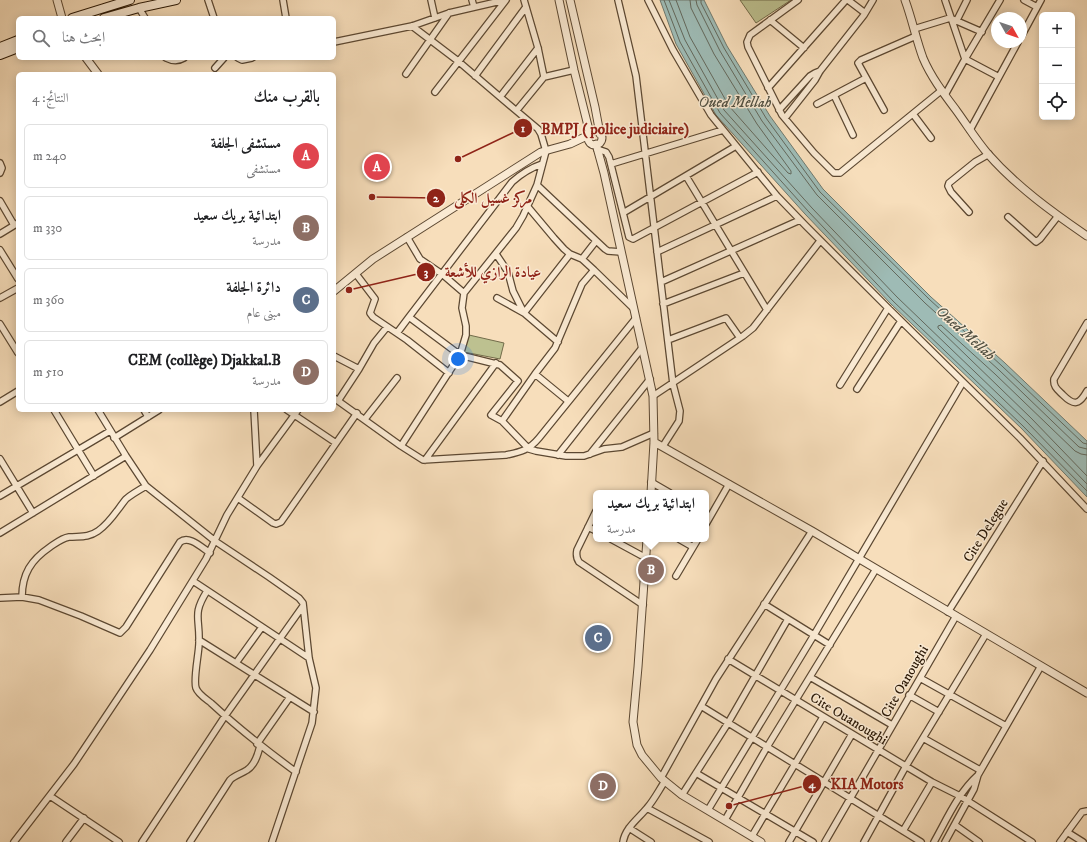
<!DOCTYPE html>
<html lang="ar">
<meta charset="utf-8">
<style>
:root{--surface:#fff;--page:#f2f2f2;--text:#202124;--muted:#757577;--line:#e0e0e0;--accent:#8f2418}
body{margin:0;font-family:"IM FELL DW Pica",Amiri,serif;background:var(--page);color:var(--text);direction:rtl}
.controls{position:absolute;right:12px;top:12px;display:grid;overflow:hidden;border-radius:6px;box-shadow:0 2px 10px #0003}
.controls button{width:36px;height:36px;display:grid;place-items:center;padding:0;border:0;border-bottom:1px solid var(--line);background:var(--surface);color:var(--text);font:20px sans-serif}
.compass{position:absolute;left:991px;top:12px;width:36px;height:36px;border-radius:50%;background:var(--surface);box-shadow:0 2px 10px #0003;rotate:130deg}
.you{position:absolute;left:458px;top:359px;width:14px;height:14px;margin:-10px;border:3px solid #fff;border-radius:50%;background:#1a73e8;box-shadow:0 0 0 6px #1a73e833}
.badge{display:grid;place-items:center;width:26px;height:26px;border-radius:50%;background:var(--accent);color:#fff;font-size:13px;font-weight:700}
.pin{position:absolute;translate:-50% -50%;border:2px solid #fff;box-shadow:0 1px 4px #0006}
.popup{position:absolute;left:593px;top:490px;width:116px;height:52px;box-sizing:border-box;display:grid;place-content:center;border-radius:6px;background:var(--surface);filter:drop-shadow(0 1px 3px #0005);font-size:13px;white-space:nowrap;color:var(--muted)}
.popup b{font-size:15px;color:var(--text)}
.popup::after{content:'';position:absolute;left:50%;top:100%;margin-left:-8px;border:8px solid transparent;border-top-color:var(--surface)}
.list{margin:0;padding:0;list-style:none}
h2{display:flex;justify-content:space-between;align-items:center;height:52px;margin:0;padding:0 16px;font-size:17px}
h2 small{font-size:13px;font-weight:400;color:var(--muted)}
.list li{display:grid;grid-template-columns:26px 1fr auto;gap:12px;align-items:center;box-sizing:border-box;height:64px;margin:0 8px 8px;padding:0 8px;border:1px solid var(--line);border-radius:6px}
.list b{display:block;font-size:15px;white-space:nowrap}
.list p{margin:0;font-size:13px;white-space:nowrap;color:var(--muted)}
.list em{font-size:13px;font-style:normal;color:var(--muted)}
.icon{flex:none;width:22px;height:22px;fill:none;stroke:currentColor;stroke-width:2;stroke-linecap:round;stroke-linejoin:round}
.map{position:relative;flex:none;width:1087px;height:842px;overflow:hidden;direction:ltr}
.search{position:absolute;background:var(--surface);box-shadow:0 2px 10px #0003;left:16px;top:16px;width:320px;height:44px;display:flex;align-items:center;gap:10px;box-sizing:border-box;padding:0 14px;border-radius:6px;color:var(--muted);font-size:15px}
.panel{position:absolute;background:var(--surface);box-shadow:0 2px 10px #0003;left:16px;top:72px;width:320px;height:340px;border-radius:6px;direction:rtl}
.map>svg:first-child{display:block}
.green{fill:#bdc190;stroke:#726c4a}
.water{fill:#9ebbb5;stroke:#6f796e}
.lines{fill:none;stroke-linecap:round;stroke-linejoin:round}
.shore{stroke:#63685c;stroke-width:1}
.minor-casing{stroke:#5c4832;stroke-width:8}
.tertiary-casing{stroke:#5c4832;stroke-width:9}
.secondary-casing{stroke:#281604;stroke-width:10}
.minor{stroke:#faead3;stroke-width:5.5}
.tertiary{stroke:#faead3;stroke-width:7}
.secondary{stroke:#faead3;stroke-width:8}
.labels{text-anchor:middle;stroke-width:3;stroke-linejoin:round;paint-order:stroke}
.street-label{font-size:14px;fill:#281604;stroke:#faead3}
.water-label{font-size:15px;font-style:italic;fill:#515042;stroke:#faead3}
.leader{fill:none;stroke:#8f2418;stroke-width:1.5}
.callout-dot{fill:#8f2418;stroke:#faead3;stroke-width:1.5}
.mark-label{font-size:12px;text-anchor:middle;font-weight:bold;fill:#fff}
.callout-label{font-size:15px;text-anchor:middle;font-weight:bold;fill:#8f2418;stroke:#faead3;stroke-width:3;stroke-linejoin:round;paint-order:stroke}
</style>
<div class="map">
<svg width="1087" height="842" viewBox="0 0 1087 842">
<rect width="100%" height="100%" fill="#f7debb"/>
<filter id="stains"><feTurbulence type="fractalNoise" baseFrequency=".005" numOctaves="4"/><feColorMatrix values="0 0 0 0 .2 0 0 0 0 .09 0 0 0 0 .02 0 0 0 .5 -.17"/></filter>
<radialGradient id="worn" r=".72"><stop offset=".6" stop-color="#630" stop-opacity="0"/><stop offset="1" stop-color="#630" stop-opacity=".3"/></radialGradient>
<path class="green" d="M 740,0 L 791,0 L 756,23 Z
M 469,335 L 504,343 L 500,359 L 464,352 Z"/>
<path class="water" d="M 660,0 L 704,0 L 727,46 L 770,116 L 823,189 L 931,297 L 1005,363 L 1087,441 L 1087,497 L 1021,428 L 891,304 L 805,214 L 716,115 L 676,44 Z"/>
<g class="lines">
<path class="shore" d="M 664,0 L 680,42 L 720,113 L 808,211 L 893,301 L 1023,426 L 1087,491
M 669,0 L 685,40 L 724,110 L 812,208 L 897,297 L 1027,422 L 1087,484
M 676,0 L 690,37 L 729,106 L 788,173 L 791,174 L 791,171 L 757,124 L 714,54 L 691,8 L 690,0
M 696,0 L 697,5 L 720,51 L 762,121 L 817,195 L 925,303 L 999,370 L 1079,447 L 1087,449
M 701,0 L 701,3 L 724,48 L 766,118 L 820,192 L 929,299 L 1002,366 L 1083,443 L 1087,444
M 1087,455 L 1081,454 L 1075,451 L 995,374 L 941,325 L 938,326 L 938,328 L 1031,418 L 1087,476"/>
<defs>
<path id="minor" d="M 208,0 L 214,18
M 283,0 L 286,18
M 431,0 L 435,18
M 472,0 L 474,7
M 524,0 L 538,48 L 544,77
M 618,0 L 636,76 L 673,384 L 680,411 L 679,421 L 663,446
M 648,0 L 673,50 L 711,115 L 777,196 L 806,226 L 888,308 L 1020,438 L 1087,509
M 798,0 L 750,35 L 747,42 L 748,47 L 782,115 L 814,153 L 834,173 L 840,173 L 942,90
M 848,0 L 865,13
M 945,0 L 965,59 L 945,95
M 1024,0 L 1037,7
M 139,8 L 145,18
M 770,20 L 804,48
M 957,20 L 967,0
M 412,26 L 458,61 L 500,97 L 538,48
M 914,29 L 950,18 L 982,32
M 1021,37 L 1041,0
M 334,42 L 412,26 L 449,13 L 505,0
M 166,58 C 172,61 179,61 184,58
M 238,58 L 242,60 L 252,58
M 215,68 L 224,58
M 406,74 L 449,13
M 475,76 L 526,7
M 999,77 L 965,59 L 1000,0
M 768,88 L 846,0
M 435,92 L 506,0
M 834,95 L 853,135
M 817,104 L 866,78
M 517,110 L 544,77 L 574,70
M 779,110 L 810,76 L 815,73 L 820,71
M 884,110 L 858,63 L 861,60 L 916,36
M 913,114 L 931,138
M 785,118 L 815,80 L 820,71 L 864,15 L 873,0
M 970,130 L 1018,42
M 597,149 L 606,152 L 609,157 L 629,237 L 633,239 L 758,172
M 0,163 L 2,168 L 0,173
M 542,164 C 530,168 521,174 512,182 L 409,317 L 460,355 L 500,365 L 518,381 L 491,415 L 502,421 L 535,374 L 568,401
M 611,164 L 723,130
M 686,176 L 767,310
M 537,185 L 605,249 L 608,251 L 621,252
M 0,201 L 14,225
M 528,207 L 554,238 L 564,249 L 570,254 L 582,259 L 594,270
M 969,212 L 951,192 L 948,186 L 949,183 L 975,162 L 989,154
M 623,213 L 736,146
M 1008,217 L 1036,242 L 1040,239 L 1058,216
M 0,234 L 18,223
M 407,237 L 420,259 L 442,274 L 464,293
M 0,250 L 18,279
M 657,252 L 777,196
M 496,254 L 508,272 L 513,291 L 524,313
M 582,259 L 596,241
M 356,274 L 375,299 L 370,313 L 373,317 L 407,340 L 449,373
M 661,282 L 800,220
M 0,298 L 18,288
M 497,298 L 524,313
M 663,304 L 744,273
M 1087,323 L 1054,379 C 1053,387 1058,390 1063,395 C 1074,406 1079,405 1087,391
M 0,324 L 18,353
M 397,333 L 409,317
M 668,340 L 726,318 L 740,338
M 558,342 L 524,313 L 570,254
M 334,356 L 359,369 L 374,343 L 387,327
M 535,374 L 555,348 L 582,284 L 594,270 L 633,308
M 840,385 L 888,308
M 857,389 L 901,321
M 653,396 L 743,336 L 753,328 L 820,241
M 334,398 L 401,446 L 423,460 L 506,455 C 521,452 529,450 539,438 L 636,318
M 338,401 L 359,369
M 0,402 L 18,391
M 54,410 L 94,476
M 98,410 L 126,456 L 146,486 L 215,541 L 269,577 L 299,598 L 303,603 L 309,658 L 316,688 L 312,723 L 272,842
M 144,410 L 148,417
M 287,410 L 336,443
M 365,419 L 397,378
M 502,421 L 529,449 L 536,451 L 566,456 L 584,456 L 604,449 L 622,447 L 654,433
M 114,438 L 159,410
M 401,446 L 460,355 L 466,335 L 466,326 L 462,308 L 464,293 L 516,228 L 523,216 L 537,185 L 546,151 L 541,134 L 538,129 L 500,97
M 590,454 L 650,379
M 558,455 L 642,348
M 0,459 L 33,513
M 425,460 L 496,363
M 257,466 L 298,410
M 651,482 L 670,493
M 0,496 L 110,431
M 238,498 L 273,523 L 276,524 L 281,522 L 357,413
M 596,511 L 577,550 C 576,555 576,558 579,562 L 643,605
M 706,524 L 729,484
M 588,527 L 596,531
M 0,533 L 126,456
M 611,539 L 646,558
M 679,539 L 693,547
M 676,576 L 698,539
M 193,581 L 309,658
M 207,591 C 192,615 200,617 199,643 C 199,653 193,680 196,688 C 198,694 206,699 211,703 C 238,728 266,750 296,772
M 22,597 C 22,574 31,560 50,547 C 56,543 62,538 69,537 C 80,536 88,538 98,531 C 110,523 117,510 126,499 C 132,494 139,490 146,486
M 0,598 L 22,597 L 39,600 L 81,616 L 120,633 L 126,627 L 180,542 C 189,535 201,547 210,553
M 764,604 L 830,645
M 948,612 L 1043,461
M 199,640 L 314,712
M 728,659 L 932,782 L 960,796 L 1032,842
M 236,663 L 262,627
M 810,677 L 892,725
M 920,678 L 1006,726
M 909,695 L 939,712
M 701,706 L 921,842
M 923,738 L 980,770
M 257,744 L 290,697
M 696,773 L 813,842
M 661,778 L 716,679 L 812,531
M 682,795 L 728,723 L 788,619
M 50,796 L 119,842
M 647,808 L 709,842
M 708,810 L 814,635 L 963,382
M 725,820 L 767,747 L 876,569
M 955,825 L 979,842
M 629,828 L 651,842
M 903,831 L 932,782
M 1067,832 L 1083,842
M 752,836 L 823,717
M 14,842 L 74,764 L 150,650 L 206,559 L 227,515 L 257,466 L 254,410
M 66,842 L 84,818
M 142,842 L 225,716 L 303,606
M 190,842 L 230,780 C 235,775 241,774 247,770 C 255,765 258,754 260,746
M 623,842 C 625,828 638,819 647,808 C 654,800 659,790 665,781
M 789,842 L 852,734
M 825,842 L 956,616
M 864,842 L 906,766 L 986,634
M 934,842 C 947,819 958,793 978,775 L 1041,666
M 945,842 L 974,789 L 978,775
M 1060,842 L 1082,812 L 1087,811"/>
<path id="tertiary" d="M 57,0 L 62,18
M 559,0 L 574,70 L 590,134
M 570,0 L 595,107 L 600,134
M 905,0 C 912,19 916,39 923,58 C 931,77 944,94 956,110 C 967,125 976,140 988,154 C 1016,186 1052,212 1087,236
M 86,58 L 98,74
M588 138a7 7 0 1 1 14 0a7 7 0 1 1-14 0Z
M 596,144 L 604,173 L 653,396 L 654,442 L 651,493
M 334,291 L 373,259 L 541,152 L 570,144 L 589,135
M 654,442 L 812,531 L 1087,693
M 647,539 L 638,667 L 633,722 L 637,745 L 642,755 L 661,778 L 682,795 L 761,842"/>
<path id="secondary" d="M 72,18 L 130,0
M 104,18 L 139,8 L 176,0
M 0,47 L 18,40
M 0,55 L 18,48"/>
</defs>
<use href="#minor" class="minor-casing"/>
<use href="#tertiary" class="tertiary-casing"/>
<use href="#secondary" class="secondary-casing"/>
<use href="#minor" class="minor"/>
<use href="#tertiary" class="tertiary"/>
<use href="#secondary" class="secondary"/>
</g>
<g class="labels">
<g class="street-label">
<text transform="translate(985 530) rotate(-58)" y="5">Cite Delegue</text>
<text transform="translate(904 681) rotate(-60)" y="5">Cite Oanoughi</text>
<text transform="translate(849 718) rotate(31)" y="5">Cite Ouanoughi</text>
</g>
<g class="water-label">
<text x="735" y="107">Oued Mellah</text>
<text transform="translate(966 333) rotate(42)" y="5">Oued Mellah</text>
</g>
</g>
<path class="leader" d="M458 159L523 128M372 197L436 198M349 290L426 272M729 806L812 784"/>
<g class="callout-dot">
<circle cx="458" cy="159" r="4"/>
<circle cx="372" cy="197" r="4"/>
<circle cx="349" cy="290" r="4"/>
<circle cx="729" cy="806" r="4"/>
<circle cx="523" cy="128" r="10"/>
<circle cx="436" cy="198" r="10"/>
<circle cx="426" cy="272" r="10"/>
<circle cx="812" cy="784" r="10"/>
</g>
<g class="mark-label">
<text x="523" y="132">1</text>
<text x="436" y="202">2</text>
<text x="426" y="276">3</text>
<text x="812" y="788">4</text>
</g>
<g class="callout-label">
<text x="615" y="134">BMPJ ( police judiciaire)</text>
<text x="493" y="203">مركز غسيل الكلى</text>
<text x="493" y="277">عيادة الرازي للأشعة</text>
<text x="867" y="789">KIA Motors</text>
</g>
<rect width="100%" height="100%" filter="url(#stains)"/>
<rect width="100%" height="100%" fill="url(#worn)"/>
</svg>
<div class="controls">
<button>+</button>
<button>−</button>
<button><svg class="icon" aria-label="locate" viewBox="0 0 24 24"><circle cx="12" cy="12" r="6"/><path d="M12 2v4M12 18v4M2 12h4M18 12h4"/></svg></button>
</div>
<svg class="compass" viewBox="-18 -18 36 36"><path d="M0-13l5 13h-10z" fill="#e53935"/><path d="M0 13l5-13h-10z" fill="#757577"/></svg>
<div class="you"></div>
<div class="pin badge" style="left:377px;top:167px;background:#e0444e">A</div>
<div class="pin badge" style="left:651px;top:570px;background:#8d6e63">B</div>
<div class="popup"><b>ابتدائية بريك سعيد</b>مدرسة</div>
<div class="pin badge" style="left:598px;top:638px;background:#5c6f8a">C</div>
<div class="pin badge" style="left:603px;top:786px;background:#8d6e63">D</div>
<div class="search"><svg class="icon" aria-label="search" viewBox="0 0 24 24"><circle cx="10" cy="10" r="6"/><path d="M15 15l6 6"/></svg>ابحث هنا</div>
<section class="panel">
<h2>بالقرب منك<small>النتائج: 4</small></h2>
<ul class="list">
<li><span class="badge" style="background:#e0444e">A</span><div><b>مستشفى الجلفة</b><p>مستشفى</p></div><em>240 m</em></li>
<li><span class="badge" style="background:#8d6e63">B</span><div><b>ابتدائية بريك سعيد</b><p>مدرسة</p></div><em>330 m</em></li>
<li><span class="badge" style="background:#5c6f8a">C</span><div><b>دائرة الجلفة</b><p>مبنى عام</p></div><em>360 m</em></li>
<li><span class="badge" style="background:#8d6e63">D</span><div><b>CEM (collège) Djakkal.B</b><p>مدرسة</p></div><em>510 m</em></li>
</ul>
</section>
</div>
